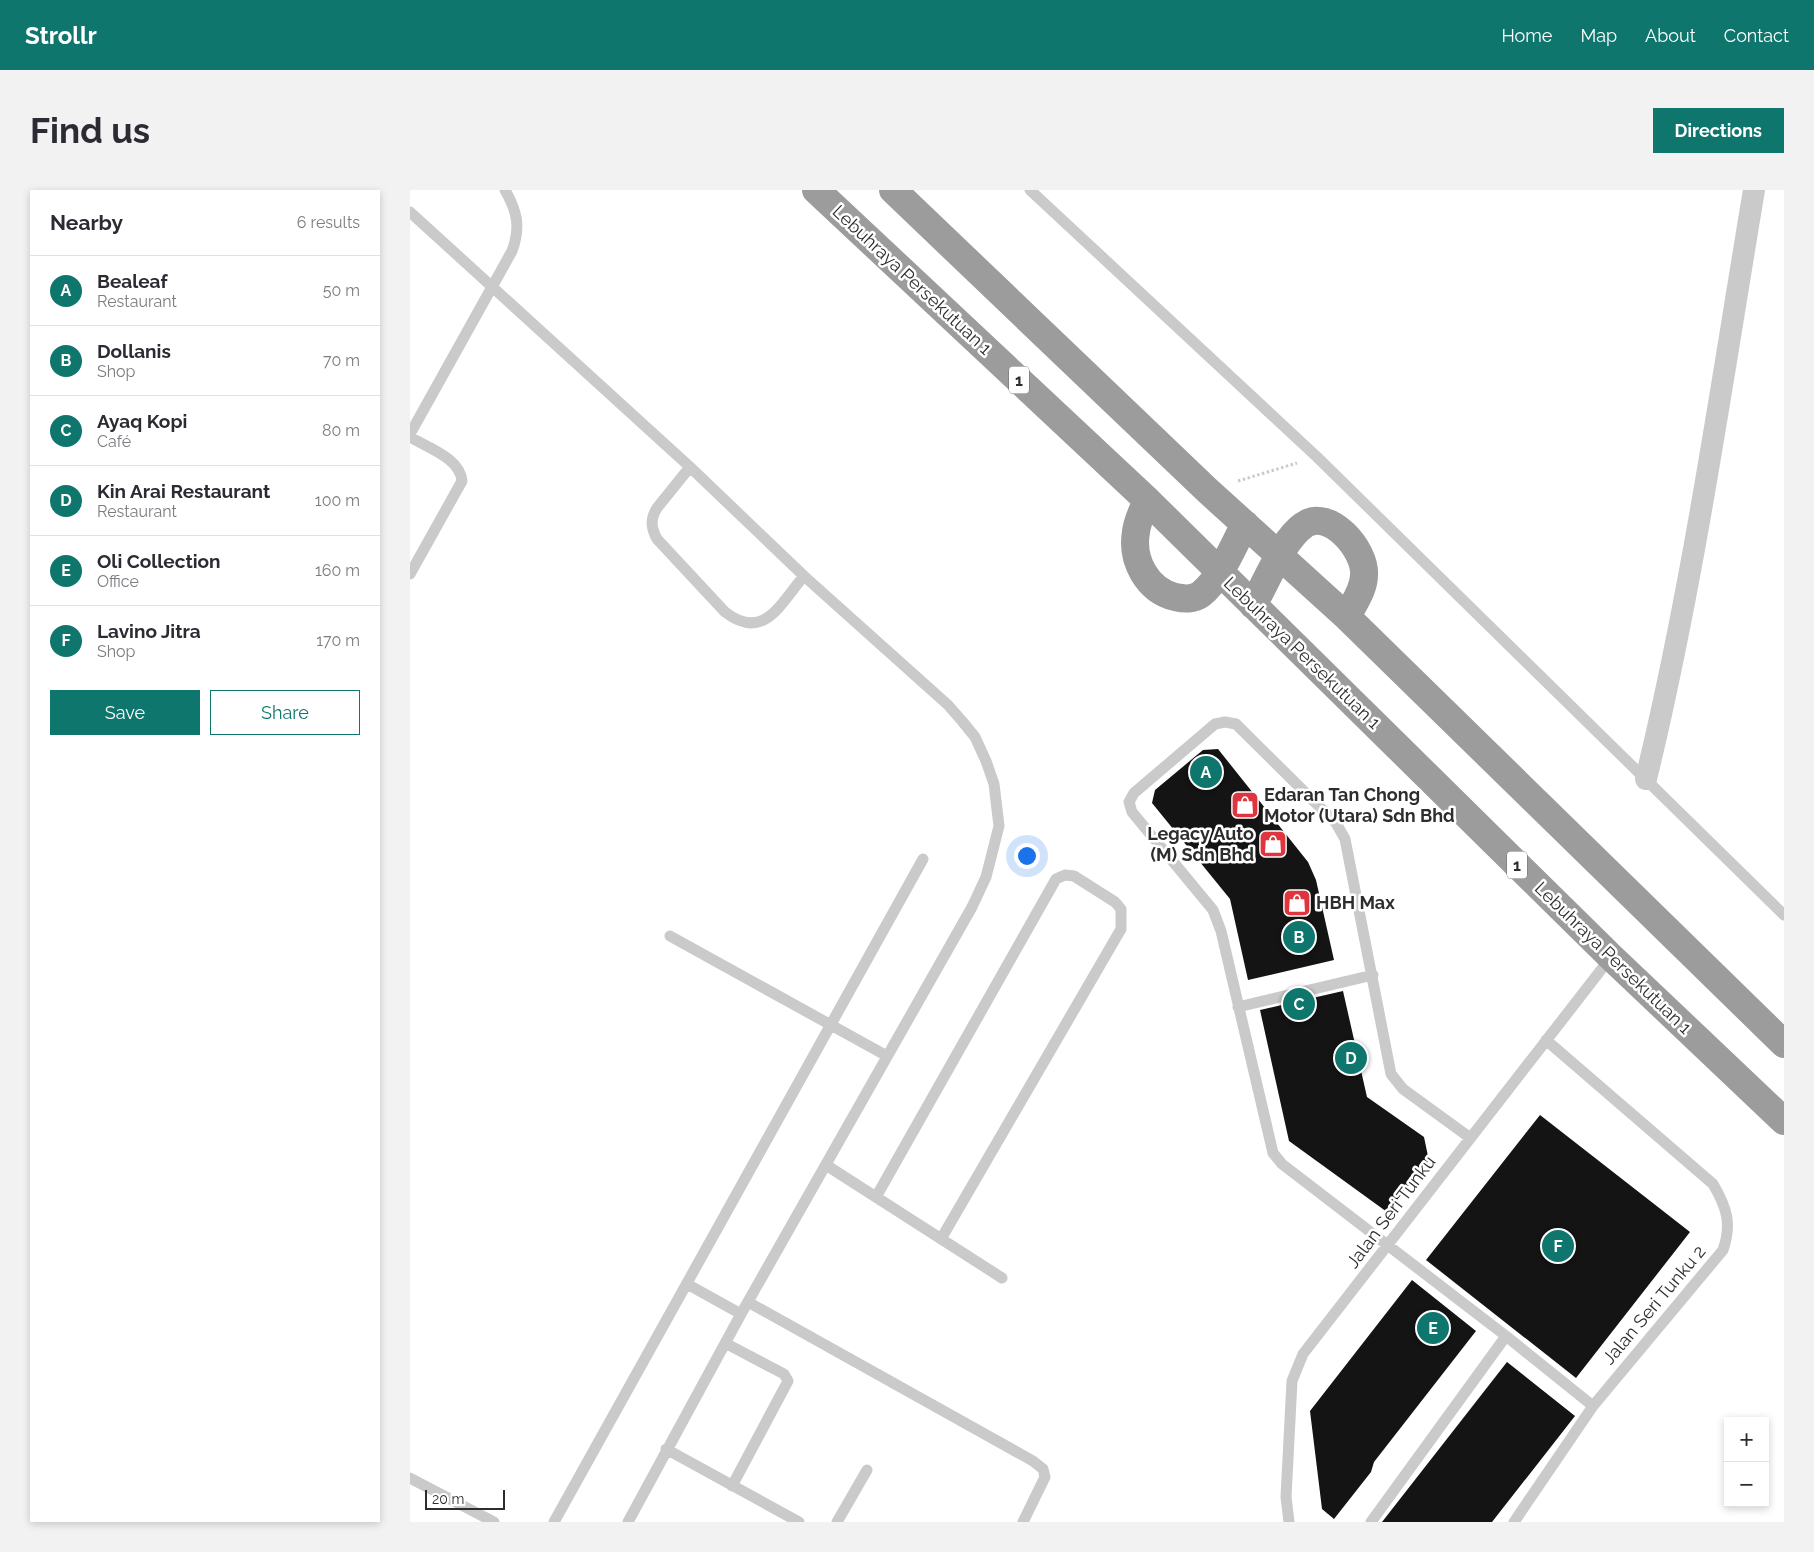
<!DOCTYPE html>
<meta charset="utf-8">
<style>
:root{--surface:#fff;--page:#f2f2f3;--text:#2b2b33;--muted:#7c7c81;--line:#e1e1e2;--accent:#0f766e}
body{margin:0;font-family:Raleway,sans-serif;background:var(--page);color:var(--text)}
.controls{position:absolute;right:15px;bottom:15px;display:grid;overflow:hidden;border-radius:0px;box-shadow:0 2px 8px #0003}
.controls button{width:45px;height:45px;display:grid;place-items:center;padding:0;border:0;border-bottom:1px solid var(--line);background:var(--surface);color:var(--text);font:25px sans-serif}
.scale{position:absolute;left:15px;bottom:12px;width:80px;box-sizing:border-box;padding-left:5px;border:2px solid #2d2d2d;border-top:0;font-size:14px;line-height:18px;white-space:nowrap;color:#2d2d2d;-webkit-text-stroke:4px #fff;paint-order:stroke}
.you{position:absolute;left:616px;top:665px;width:18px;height:18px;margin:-12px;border:4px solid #fff;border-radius:50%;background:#1a73e8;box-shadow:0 0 0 8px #1a73e833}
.badge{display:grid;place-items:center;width:32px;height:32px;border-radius:50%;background:var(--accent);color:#fff;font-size:16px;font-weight:700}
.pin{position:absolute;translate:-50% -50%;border:2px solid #fff;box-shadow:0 1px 5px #0006}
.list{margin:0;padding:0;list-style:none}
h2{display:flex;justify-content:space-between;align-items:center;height:65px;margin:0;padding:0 20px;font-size:21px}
h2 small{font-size:16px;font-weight:400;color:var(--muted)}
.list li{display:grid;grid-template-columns:32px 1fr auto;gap:15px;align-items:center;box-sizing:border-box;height:70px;padding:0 20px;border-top:1px solid var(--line)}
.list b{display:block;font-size:19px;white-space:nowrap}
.list p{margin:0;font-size:16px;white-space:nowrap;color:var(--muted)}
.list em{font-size:16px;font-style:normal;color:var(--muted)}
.actions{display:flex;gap:10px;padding:15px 20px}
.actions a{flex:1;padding:11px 0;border:1px solid var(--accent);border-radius:0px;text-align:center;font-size:18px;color:var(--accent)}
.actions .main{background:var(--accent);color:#fff}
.map{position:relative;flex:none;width:1374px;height:1332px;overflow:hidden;border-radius:0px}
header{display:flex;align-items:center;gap:30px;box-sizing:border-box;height:70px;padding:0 25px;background:var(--accent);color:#fff}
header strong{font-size:24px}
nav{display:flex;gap:28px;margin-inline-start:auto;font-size:18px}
.intro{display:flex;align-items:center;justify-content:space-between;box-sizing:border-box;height:120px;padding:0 30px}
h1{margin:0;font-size:35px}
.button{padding:12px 22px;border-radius:0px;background:var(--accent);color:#fff;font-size:18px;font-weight:700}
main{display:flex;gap:30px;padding:0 30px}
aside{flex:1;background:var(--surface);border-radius:0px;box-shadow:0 2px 8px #0003}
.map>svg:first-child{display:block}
.building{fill:#141414}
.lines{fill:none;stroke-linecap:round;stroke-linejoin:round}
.path{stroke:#cacaca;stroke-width:3;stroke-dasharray:2.5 2.5;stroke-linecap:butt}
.service{stroke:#cacaca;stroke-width:11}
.minor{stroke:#cacaca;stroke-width:22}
.trunk{stroke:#9c9c9c;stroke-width:28}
.labels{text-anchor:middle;stroke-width:5;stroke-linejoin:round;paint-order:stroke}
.shield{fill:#fff;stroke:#6c6c6c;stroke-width:1}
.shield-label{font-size:16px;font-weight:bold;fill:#2d2d2d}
.street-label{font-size:18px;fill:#2d2d2d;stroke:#fff}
.poi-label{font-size:18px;font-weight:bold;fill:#2d2d2d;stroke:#fff;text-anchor:start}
</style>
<header>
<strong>Strollr</strong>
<nav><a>Home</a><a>Map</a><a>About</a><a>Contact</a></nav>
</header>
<div class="intro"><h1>Find us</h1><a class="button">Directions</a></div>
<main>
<aside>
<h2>Nearby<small>6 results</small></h2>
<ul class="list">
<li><span class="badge">A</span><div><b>Bealeaf</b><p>Restaurant</p></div><em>50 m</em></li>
<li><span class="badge">B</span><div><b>Dollanis</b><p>Shop</p></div><em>70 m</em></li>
<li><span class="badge">C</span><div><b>Ayaq Kopi</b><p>Café</p></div><em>80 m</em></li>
<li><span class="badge">D</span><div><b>Kin Arai Restaurant</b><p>Restaurant</p></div><em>100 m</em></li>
<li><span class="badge">E</span><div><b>Oli Collection</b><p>Office</p></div><em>160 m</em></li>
<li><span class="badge">F</span><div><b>Lavino Jitra</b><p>Shop</p></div><em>170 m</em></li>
</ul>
<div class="actions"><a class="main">Save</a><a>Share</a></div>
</aside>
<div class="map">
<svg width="1374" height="1332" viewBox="0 0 1374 1332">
<rect width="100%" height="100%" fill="#fff"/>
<path class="building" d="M 808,559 L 898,672 L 906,690 L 924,770 L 838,790 L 820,709 L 742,613 L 745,600 L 793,560 Z
M 933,801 L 957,907 L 1014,947 L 1019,971 L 977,1022 L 879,951 L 850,820 Z
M 1130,925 L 1280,1042 L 1166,1188 L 1016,1070 Z
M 1002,1090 L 1066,1141 L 964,1272 L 961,1282 L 924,1329 L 912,1319 L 900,1221 Z
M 1097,1172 L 1165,1226 L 1082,1332 L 972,1332 Z"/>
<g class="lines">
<path class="path" d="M 828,291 L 887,273"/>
<path class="service" d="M 620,0 L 907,267 L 1374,725
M 0,22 L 280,277 L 394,386 L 538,515 L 552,531 L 565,547 L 576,571 L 584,594 L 589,636 L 576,687 L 562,717 L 331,1124 L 218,1332
M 0,244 L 102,61 C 111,37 107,21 95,0
M 0,247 C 18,258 50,268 52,291 L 0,384
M 280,277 L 247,318 C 240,329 241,338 247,349 L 315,422 C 354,452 370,414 394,386
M 260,746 L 477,866
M 828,817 L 963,785
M 1059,947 L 993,899 L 981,884 L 935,649 L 926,633 L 826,534 L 815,532 L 805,534 L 724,603 L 719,612 L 722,622 L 803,720 L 811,741 L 863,963 L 872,974 L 1096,1146 L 1183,1216
M 416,975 L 592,1088
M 466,1007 L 646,689 L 655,685 L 664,686 L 705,712 L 711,719 L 711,739 L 531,1049
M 277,1094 L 331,1124
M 338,1112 L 623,1271 L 633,1279 L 635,1287 L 613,1332
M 315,1153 L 374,1184 L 378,1191 L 322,1296
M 256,1259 L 389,1332
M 0,1288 L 84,1332
M 144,1332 L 513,669
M 427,1332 L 457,1280
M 879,1332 L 876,1307 L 882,1191 L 893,1164 L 1201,767
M 961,1332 L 1096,1146
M 1104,1332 L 1183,1216 L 1313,1060 C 1322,1034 1317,1018 1303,994 L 1136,850"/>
<path class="minor" d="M 1236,589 C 1283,395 1311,197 1344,0"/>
<path class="trunk" d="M 406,0 L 737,310 L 1201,767 L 1374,931
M 483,0 L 797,300 L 937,427 L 1374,854
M 737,310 C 733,320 727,331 726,342 C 721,370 737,400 765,407 C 774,409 783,410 791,404 C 811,388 823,356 835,334
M 843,415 C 856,393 873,349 894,335 C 919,317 956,360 954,385 C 954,400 943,414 937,427"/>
</g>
<defs>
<symbol id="shop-square" viewBox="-11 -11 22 22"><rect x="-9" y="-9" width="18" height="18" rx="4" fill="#df353f" stroke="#fff"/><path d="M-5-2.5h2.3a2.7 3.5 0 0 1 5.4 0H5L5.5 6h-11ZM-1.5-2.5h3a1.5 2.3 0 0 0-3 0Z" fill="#fff"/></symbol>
</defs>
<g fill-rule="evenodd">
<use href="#shop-square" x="819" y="599" width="32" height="32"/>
<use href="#shop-square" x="847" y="638" width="32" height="32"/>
<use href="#shop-square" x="871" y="697" width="32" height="32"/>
</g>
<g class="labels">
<g class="shield">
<rect x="599" y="176.5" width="20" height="27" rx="4"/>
<rect x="1097" y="661.5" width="20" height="27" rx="4"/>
</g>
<g class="shield-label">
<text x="609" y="196">1</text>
<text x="1107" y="681">1</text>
</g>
<g class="street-label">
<text transform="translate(502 90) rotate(43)" y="6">Lebuhraya Persekutuan 1</text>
<text transform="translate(892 463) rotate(44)" y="6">Lebuhraya Persekutuan 1</text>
<text transform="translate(1203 768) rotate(44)" y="6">Lebuhraya Persekutuan 1</text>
<text transform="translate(981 1022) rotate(-53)" y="6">Jalan Seri Tunku</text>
<text transform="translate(1244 1115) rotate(-50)" y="6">Jalan Seri Tunku 2</text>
</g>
<g class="poi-label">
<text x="854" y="611">Edaran Tan Chong<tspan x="854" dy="21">Motor (Utara) Sdn Bhd</tspan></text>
<text x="844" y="650" text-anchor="end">Legacy Auto<tspan x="844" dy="21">(M) Sdn Bhd</tspan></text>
<text x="906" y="719">HBH Max</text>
</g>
</g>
</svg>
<div class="controls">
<button>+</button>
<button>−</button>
</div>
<div class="scale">20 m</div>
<div class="you"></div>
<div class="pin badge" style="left:796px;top:582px">A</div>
<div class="pin badge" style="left:889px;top:747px">B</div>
<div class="pin badge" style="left:889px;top:814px">C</div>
<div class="pin badge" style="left:941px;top:868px">D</div>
<div class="pin badge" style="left:1023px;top:1138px">E</div>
<div class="pin badge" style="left:1148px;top:1056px">F</div>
</div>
</main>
